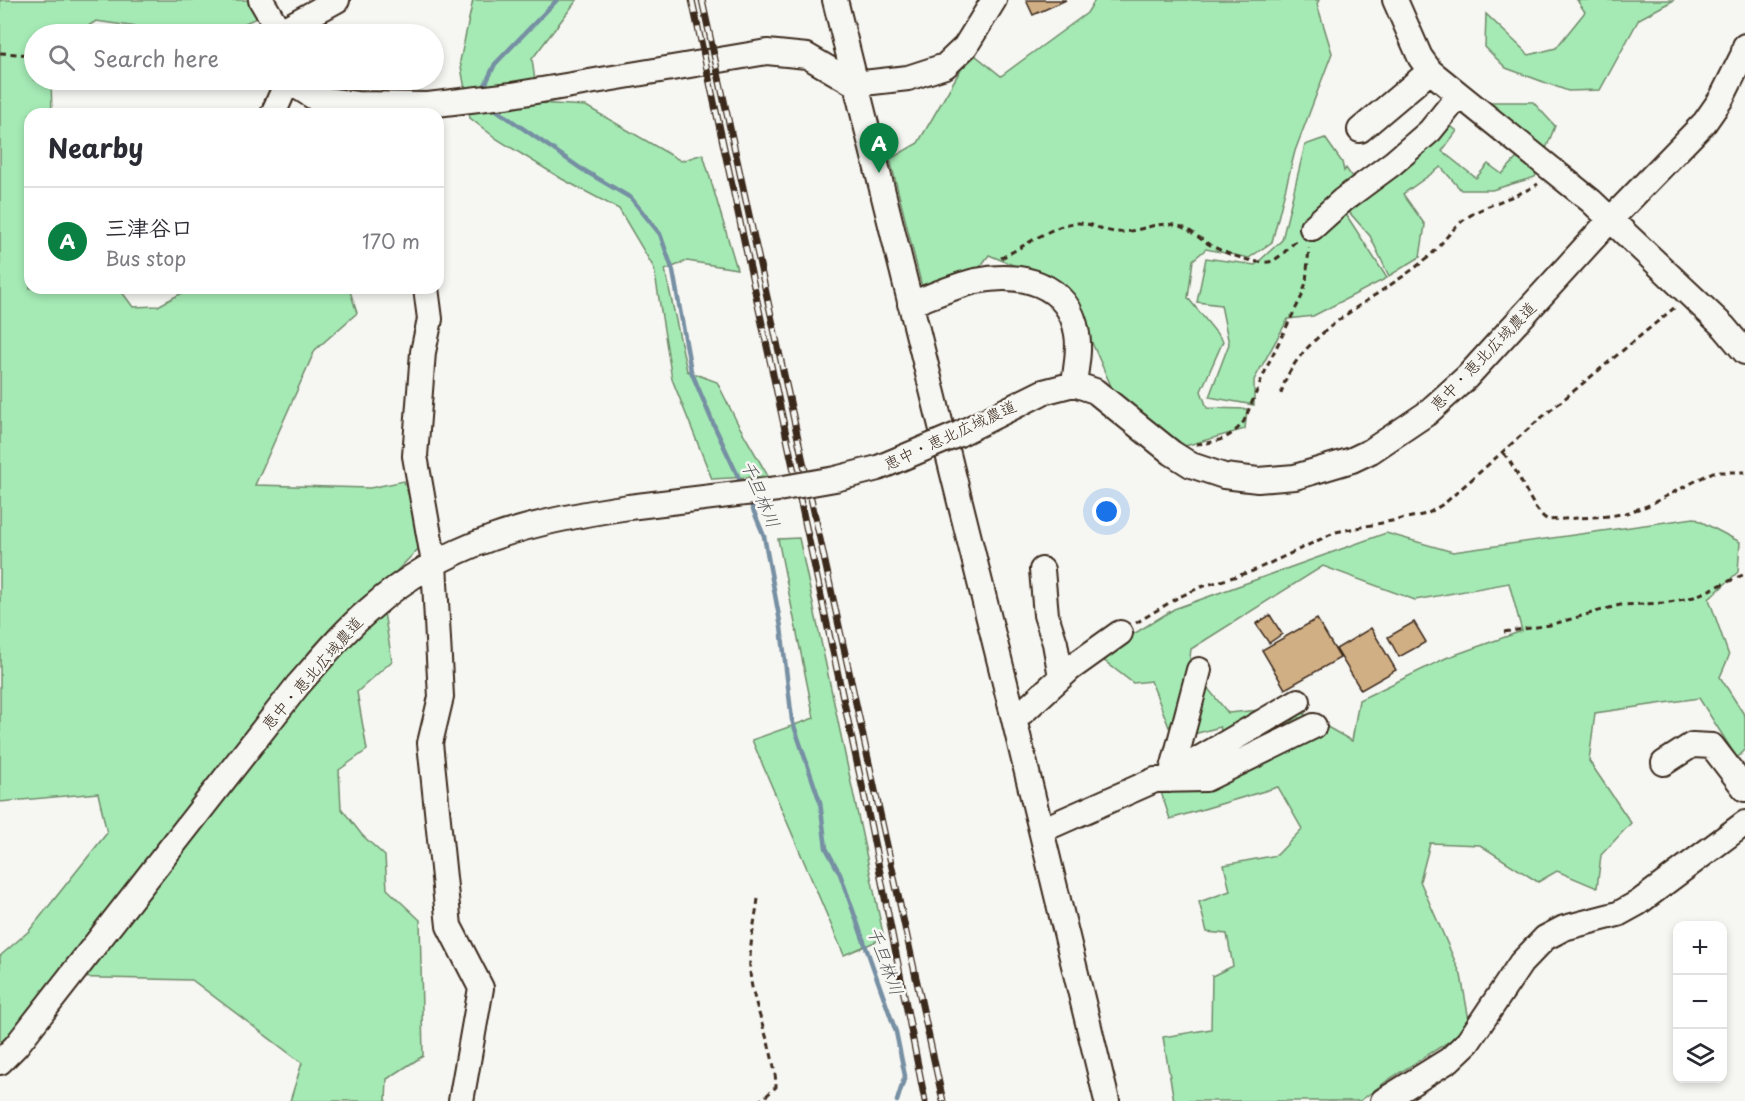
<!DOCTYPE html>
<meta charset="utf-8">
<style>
:root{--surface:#fff;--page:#f2f2f3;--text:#2b2b33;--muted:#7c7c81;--line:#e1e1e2;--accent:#0b8043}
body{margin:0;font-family:"Playpen Sans","Klee One",sans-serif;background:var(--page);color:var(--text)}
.controls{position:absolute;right:18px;bottom:18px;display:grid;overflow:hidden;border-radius:12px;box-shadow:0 3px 9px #0003}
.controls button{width:54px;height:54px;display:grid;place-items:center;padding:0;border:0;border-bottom:2px solid var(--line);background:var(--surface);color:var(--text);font:30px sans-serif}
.you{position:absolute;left:1107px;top:512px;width:21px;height:21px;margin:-15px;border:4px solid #fff;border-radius:50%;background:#1a73e8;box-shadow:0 0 0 9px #1a73e833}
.badge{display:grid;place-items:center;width:39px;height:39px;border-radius:50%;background:var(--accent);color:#fff;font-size:20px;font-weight:700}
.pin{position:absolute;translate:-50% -50px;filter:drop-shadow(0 2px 3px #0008)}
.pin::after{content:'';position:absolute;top:32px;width:21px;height:18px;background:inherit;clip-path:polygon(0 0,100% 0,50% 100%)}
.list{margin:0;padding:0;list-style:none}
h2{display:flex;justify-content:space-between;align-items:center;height:78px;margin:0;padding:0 24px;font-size:26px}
h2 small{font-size:20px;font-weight:400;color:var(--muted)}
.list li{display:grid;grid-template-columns:39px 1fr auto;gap:18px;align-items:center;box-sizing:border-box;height:108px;padding:0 24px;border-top:2px solid var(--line)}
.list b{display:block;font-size:22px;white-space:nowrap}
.list p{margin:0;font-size:20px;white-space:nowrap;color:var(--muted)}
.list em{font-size:20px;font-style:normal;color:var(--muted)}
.icon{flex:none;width:33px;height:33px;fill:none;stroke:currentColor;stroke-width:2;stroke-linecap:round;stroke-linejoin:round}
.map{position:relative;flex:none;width:1745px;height:1101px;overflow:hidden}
.search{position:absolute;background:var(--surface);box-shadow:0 3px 9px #0003;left:24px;top:24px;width:420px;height:66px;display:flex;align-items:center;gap:15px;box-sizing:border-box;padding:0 21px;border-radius:33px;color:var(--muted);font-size:22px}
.panel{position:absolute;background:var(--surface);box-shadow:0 3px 9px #0003;left:24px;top:108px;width:420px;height:186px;border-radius:18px}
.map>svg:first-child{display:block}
.green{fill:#a5eab5;stroke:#708a6a;stroke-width:1.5}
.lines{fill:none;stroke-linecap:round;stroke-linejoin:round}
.stream{stroke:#768fa3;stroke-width:4.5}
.building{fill:#d1af84;stroke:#3b2a1e;stroke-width:1.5}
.minor-casing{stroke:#3b2a1e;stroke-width:28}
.path{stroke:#3b2a1e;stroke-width:3;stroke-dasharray:6 4.5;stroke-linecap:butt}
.minor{stroke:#f6f6f2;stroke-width:24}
.rail-casing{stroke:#3b2a1e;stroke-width:7}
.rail{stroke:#f6f6f2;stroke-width:4.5;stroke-dasharray:14;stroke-linecap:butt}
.minor-bridge-casing{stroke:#3b2a1e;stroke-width:28;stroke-linecap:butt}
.minor-bridge{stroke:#f6f6f2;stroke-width:24}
.labels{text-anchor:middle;stroke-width:5;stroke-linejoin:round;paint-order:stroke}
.street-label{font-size:16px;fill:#3b2a1e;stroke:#f6f6f2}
.water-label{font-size:18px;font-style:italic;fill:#545456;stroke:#f6f6f2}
</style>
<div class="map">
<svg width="1745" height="1101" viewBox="0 0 1745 1101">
<rect width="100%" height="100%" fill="#f6f6f2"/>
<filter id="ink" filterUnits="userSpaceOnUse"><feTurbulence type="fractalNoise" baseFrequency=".0167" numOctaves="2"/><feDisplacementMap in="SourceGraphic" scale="12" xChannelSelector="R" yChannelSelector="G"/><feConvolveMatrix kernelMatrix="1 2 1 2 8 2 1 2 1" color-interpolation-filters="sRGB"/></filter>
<g filter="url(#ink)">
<path class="green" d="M 0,0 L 249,0 L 259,17 L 220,34 L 185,34 L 96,21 L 76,34 L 34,34 L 34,80 L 51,80 L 52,114 L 30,114 L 30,288 L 119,288 L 133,307 L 158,306 L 191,288 L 349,288 L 357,313 L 315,350 L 255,485 L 370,488 L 404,481 L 424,543 L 380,588 L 392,661 L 357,692 L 367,750 L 339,770 L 341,808 L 362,835 L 385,856 L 387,889 L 420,920 L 423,1056 L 387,1079 L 386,1101 L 290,1101 L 302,1063 L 192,980 L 59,977 L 0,1051 L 0,956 L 29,931 L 107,833 L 98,793 L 0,802 Z
M 473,0 L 577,0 L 532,59 L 538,103 L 586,106 L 681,161 L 703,154 L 737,269 L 687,261 L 665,270 L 687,371 L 717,382 L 739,426 L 768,476 L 712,479 L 672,379 L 654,268 L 619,209 L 562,179 L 497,139 L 470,118 L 460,61 Z
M 1095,0 L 1319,0 L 1317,4 L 1332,53 L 1295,151 L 1272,242 L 1249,258 L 1206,249 L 1193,260 L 1188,298 L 1223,341 L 1201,391 L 1207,408 L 1247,409 L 1245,429 L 1185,446 L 1115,395 L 1078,311 L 1052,277 L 1013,265 L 989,255 L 974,275 L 922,287 L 890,159 L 918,143 L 971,52 L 1001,76 L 1087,13 Z
M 1577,0 L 1674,0 L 1639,19 L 1600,90 L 1568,91 L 1506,68 L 1485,47 L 1486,14 L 1529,55 L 1556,48 L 1585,12 Z
M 1490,102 L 1533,102 L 1555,126 L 1535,177 L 1492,190 L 1461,190 L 1441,167 L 1403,194 L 1425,225 L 1420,257 L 1389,276 L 1370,236 L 1349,212 L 1356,196 L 1349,195 L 1347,216 L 1387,278 L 1313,316 L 1288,319 L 1254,380 L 1254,405 L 1209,397 L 1229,344 L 1221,305 L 1197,302 L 1206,258 L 1255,265 L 1282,240 L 1305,145 L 1325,138 L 1342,162 L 1344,171 L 1346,168 L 1362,192 L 1444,121 L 1457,131 L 1442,151 L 1476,178 L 1488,164 L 1502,174 L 1527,147 L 1482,112 Z
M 1694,518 L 1740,542 L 1738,572 L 1709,599 L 1729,656 L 1720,677 L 1745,716 L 1745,750 L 1737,758 L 1699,698 L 1595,713 L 1589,761 L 1631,823 L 1601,855 L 1597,888 L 1557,871 L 1538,882 L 1480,845 L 1430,843 L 1420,881 L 1461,975 L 1469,1020 L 1453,1039 L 1388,1080 L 1360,1101 L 1174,1101 L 1163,1037 L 1211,1029 L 1212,976 L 1233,966 L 1227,934 L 1207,932 L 1199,902 L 1230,891 L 1224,865 L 1277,855 L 1302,829 L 1278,787 L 1170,819 L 1160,789 L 1233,768 L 1220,727 L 1194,734 L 1201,680 L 1228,713 L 1292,707 L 1352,741 L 1359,700 L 1446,658 L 1522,631 L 1509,583 L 1415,600 L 1323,566 L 1191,649 L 1184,710 L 1169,727 L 1151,681 L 1133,683 L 1098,656 L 1174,609 L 1386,533 L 1453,552 Z
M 799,538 L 884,938 L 844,955 L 752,740 L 814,718 L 778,539 Z"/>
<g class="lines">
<path class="stream" d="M 487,90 L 485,85 L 495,64 L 557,0
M 492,107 L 580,168 L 631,198 L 660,234 L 673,271 L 691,371 L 713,423 L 743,487
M 749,500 L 764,536 L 781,627 L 792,720 L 820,802 L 826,848 L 840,874 L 896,1032 L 905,1076 L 897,1101"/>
</g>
<path class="building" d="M 1026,0 L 1066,0 L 1033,15 Z
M 1270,615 L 1282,634 L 1269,643 L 1256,624 Z
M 1317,619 L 1340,658 L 1285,689 L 1262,650 Z
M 1414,622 L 1426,642 L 1399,657 L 1388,637 Z
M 1371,628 L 1396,670 L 1361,690 L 1336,649 Z"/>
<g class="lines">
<defs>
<path id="minor" d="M 261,0 L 281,34
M 835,0 L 1013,715 L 1107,1101
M 1395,0 L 1420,57 L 1430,71 L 1591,201 L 1724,327 L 1745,352
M 279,32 L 337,0
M 287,80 L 317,99 L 356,104 L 428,105 L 512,95 L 767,52 L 807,56 L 855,84 L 908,78 L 945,66 L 965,47 L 994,0
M 273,114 L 288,80
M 1360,130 L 1430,71
M 1312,228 L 1343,200 L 1393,163 L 1430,131 L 1459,95
M 426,288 L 430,319 L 423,352 L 415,456 L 434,563 L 441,697 L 430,743 L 449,926 L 481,988 L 461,1101
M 910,304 C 932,296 954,286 976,281 C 1019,272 1069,282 1077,334 C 1080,350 1076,367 1074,384
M 959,434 L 1043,392 L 1074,384 L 1095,391 L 1172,453 L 1191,465 L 1224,476 L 1258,480 L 1295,477 L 1352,460 L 1371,451 L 1426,414 L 1467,377 L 1610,220 L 1705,122 L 1721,99 L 1743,55 L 1745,46
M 1042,570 L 1046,615 L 1055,643 L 1061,677
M 1199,670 L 1170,780 L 1190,764 L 1298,701
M 1013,715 L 1023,712 L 1071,668 L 1120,633
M 1664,763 L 1692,745 L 1712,746 L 1745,789
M 1042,830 L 1155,780 L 1206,779 L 1314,726
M 0,1062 L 16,1046 L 298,685 C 321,659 343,632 370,609 C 445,542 532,521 629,507
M 1383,1101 L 1449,1060 L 1468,1042 L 1521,963 L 1545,938 L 1564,928 L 1618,914 L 1638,903 L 1745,823"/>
</defs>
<use href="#minor" class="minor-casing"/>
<path class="path" d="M 0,53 L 34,55
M 1001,258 C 1020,249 1056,223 1076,223 C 1090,222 1102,231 1116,232 C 1136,234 1154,221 1175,225 C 1187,227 1196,236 1207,243 C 1219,251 1258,267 1272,261 C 1281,257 1289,247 1297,240
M 1281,394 C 1295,333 1381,297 1426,259 C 1443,245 1451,227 1471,215 C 1492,202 1517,197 1538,184
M 1196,444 C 1216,443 1232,438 1244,421 L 1270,360 L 1302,296 L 1306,282 L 1309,248
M 1503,453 C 1519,469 1531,511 1548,520 L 1610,516 L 1626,513 L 1647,506 L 1713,472 L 1745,472
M 1136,623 L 1177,598 L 1201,587 L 1253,571 L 1336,532 L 1427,514 L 1445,503 L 1535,423 L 1674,308
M 1504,632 L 1550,625 L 1620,605 L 1665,603 L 1694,597 L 1745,574
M 758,899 C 754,928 746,958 752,987 C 759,1021 775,1052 776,1087 L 764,1098 L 758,1101"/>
<use href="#minor" class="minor"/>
<defs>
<path id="rail" d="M 692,0 L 871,827 L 925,1101
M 702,0 L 943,1101"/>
</defs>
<use href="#rail" class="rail-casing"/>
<use href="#rail" class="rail"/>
<defs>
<path id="minor-bridge" d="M 629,507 L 778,489 L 835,479 L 878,468 L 959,434"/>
</defs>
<use href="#minor-bridge" class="minor-bridge-casing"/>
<use href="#minor-bridge" class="minor-bridge"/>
</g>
</g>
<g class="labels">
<g class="street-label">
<text transform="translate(1483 356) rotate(-46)" y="6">恵中・恵北広域農道</text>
<text transform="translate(950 435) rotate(-25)" y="6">恵中・恵北広域農道</text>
<text transform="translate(312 673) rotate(-49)" y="6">恵中・恵北広域農道</text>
</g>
<g class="water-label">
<text transform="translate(760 494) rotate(67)" y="6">千旦林川</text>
<text transform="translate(885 961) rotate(70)" y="6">千旦林川</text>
</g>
</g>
</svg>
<div class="controls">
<button>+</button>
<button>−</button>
<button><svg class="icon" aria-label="layers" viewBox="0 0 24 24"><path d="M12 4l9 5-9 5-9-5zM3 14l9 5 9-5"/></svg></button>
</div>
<div class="you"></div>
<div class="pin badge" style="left:879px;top:173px">A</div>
<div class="search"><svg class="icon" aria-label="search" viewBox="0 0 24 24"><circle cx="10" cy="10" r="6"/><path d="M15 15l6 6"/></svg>Search here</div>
<section class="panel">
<h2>Nearby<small></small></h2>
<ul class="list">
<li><span class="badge">A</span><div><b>三津谷口</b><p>Bus stop</p></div><em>170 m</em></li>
</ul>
</section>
</div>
